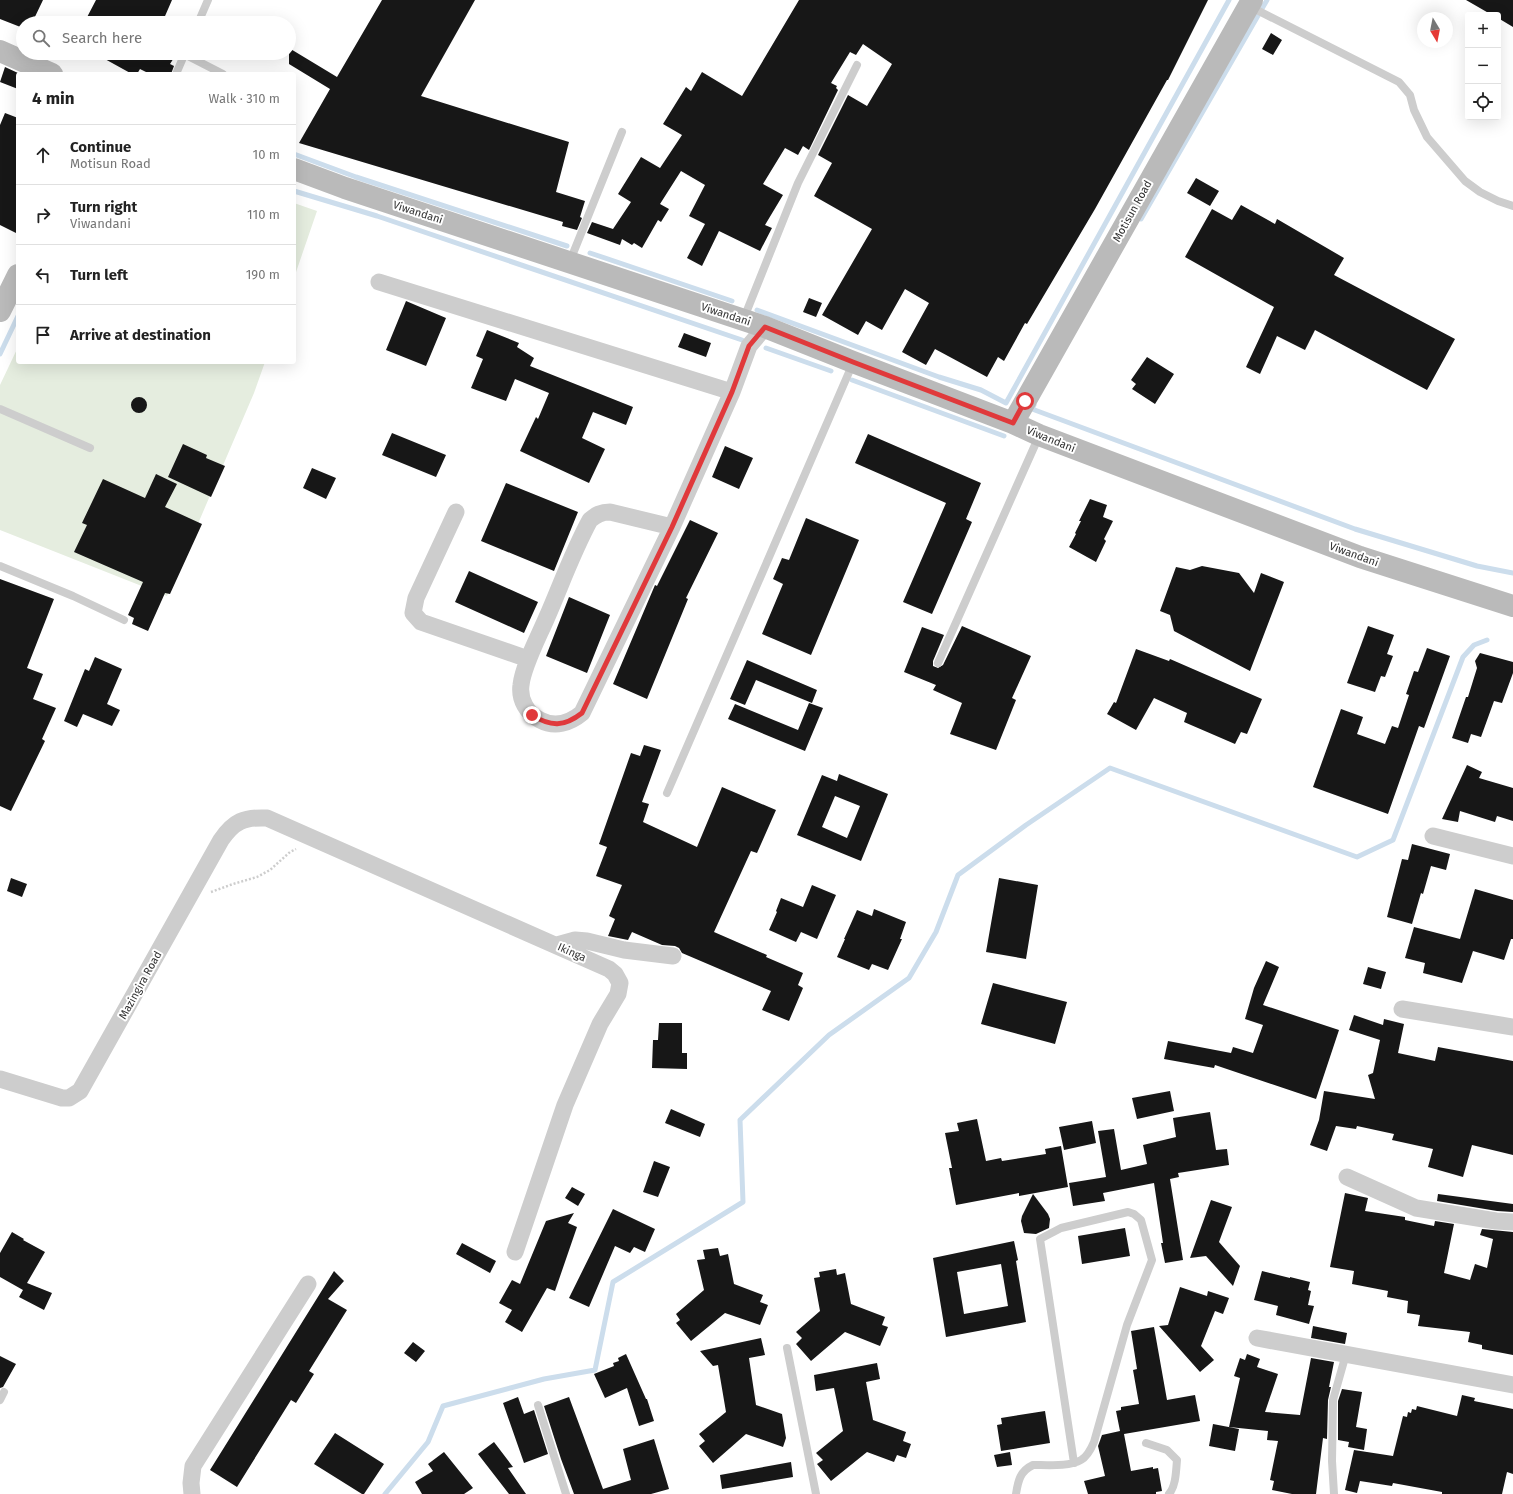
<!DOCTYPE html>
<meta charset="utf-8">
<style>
:root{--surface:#fff;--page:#f2f2f2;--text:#222;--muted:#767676;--line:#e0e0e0}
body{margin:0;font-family:"Fira Sans",sans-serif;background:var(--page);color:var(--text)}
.controls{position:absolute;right:12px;top:12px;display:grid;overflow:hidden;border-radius:4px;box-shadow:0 4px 16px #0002}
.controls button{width:36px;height:36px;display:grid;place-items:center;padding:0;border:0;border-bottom:1px solid var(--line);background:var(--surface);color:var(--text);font:20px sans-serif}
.compass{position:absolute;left:1417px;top:12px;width:36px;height:36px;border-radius:50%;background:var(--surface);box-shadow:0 4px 16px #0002;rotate:170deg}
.stop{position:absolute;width:12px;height:12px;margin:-9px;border:3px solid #e0393b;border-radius:50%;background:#fff}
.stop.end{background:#e0393b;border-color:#fff;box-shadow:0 1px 4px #0008}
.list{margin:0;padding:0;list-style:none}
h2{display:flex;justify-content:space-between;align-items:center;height:52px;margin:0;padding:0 16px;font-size:17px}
h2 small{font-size:13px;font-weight:400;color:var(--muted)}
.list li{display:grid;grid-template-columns:26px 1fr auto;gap:12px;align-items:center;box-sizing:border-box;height:60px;padding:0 16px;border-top:1px solid var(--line)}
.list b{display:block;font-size:15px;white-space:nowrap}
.list p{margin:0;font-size:13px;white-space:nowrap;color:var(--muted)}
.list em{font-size:13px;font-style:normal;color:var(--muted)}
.icon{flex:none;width:22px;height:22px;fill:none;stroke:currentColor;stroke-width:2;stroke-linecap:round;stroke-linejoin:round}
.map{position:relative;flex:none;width:1513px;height:1494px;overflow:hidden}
.search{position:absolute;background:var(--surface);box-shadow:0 4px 16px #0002;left:16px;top:16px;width:280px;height:44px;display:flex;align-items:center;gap:10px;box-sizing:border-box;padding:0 14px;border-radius:22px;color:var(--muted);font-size:15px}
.panel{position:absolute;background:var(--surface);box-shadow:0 4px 16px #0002;left:16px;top:72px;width:280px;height:292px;border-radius:4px}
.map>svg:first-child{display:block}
.green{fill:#e5eddf}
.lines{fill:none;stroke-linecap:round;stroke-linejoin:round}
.stream{stroke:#ccddec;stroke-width:5}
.building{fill:#171717;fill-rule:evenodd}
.path{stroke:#cdcdcd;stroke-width:2.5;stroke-dasharray:2 2;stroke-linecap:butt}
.lane{stroke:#cdcdcd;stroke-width:8}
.street{stroke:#cdcdcd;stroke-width:17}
.secondary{stroke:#bababa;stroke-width:22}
.route{stroke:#e0393b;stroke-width:5}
.labels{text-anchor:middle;stroke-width:4;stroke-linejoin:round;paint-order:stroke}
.street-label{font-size:11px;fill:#303030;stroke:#fff}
</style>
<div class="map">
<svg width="1513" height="1494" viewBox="0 0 1513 1494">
<rect width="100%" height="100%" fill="#fff"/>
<path class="green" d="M 294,203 L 317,211 L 294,278 Z
M 18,347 L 18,362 L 265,362 L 254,393 L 167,596 L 0,530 L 0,385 Z"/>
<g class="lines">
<path class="stream" d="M 294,154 L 356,177 L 567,246
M 294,191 L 377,216 L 742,340
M 1141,219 L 1267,0
M 590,253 L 732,301
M 757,310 L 939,377 L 981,390 L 1006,403 L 1229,0
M 766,348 L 831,371
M 0,354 L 18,316
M 852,380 L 1004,436
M 1034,405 L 1032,409 L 1355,529 L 1477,566 L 1513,573
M 385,1494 L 428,1442 L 443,1406 L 544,1379 L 595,1370 L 613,1282 L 743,1202 L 740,1120 L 829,1035 L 909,978 L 936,932 L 958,875 L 1026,825 L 1110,768 L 1357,857 L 1393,840 L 1463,657 L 1474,645 L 1487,640"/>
</g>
<path class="building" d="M 0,0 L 43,0 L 32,23 L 23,23 L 23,28 L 0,19 Z
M 96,0 L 172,0 L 162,23 L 84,23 Z
M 382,0 L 475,0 L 421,96 L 569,142 L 556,192 L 585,201 L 580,217 L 582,218 L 577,230 L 562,226 L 563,222 L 299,143 L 330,89 L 289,64 L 289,48 L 337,77 Z
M 799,0 L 1208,0 L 1168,80 L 1167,80 L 1095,209 L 1027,324 L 1025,323 L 1004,361 L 998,357 L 987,377 L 935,349 L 926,365 L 902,352 L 929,303 L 905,289 L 882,330 L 866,321 L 858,335 L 822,315 L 872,229 L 814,196 L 832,163 L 818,155 L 848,95 L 867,106 L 892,64 L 863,44 L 856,55 L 850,52 L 831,83 L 837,86 L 836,88 L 838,90 L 809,150 L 803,146 L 798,155 L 785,148 L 763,184 L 783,195 L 765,225 L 772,228 L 760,251 L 719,231 L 702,266 L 687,258 L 705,224 L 689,216 L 705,185 L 681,171 L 660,204 L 669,209 L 661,222 L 658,220 L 642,248 L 634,243 L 632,245 L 622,239 L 620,245 L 587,233 L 592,222 L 613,229 L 631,202 L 618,194 L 641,157 L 660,168 L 682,135 L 663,124 L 686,87 L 691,91 L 702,72 L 742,96 Z
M 1466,0 L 1513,0 L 1513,27 L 1498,18 L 1498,15 L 1492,15 Z
M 1271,33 L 1282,40 L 1273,55 L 1262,49 Z
M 94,53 L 177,53 L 170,64 L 174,66 L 171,74 L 150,74 L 140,69 L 137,74 L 132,74 Z
M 5,67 L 18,73 L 18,89 L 0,82 Z
M 5,113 L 18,118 L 18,234 L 0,225 L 0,125 Z
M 1196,178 L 1219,191 L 1210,206 L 1187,193 Z
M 1241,205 L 1275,224 L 1277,219 L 1344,258 L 1334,275 L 1455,339 L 1427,390 L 1315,330 L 1305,350 L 1277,336 L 1260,374 L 1246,367 L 1274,307 L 1185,257 L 1212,209 L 1232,220 Z
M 809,298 L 822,303 L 816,317 L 803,312 Z
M 406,301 L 446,318 L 426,366 L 386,350 Z
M 487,330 L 519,343 L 517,347 L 534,358 L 530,366 L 633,407 L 626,425 L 593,412 L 582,438 L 605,449 L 589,483 L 520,451 L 536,417 L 538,419 L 549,393 L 515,379 L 506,401 L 471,388 L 483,359 L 476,356 Z
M 684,333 L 711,343 L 706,357 L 678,347 Z
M 1147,357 L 1174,374 L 1155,404 L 1132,389 L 1136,384 L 1131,380 Z
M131 405a8 8 0 1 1 16 0a8 8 0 1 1-16 0Z
M 392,433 L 446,455 L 436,477 L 382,455 Z
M 868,434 L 981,483 L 966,519 L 972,522 L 932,614 L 903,602 L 946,503 L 855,463 Z
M 183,444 L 207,455 L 206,458 L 225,466 L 211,497 L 168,477 Z
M 725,446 L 753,458 L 739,489 L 712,477 Z
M 312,468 L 336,478 L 326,499 L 303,488 Z
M 156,474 L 177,484 L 165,507 L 202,524 L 170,594 L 165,593 L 148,631 L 132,624 L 134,618 L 128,615 L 143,582 L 74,552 L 87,525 L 82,523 L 103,479 L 145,498 Z
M 506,483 L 578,512 L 554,571 L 481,541 Z
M 1090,499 L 1107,505 L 1103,517 L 1113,521 L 1104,539 L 1106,541 L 1096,562 L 1069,547 L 1076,534 L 1075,533 L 1081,521 L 1079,521 Z
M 806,518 L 859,540 L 811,655 L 762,634 L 783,584 L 773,579 L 782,558 L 789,560 Z
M 690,520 L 718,533 L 686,598 L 688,599 L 647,699 L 613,684 L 655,585 L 657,586 Z
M 1202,566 L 1239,573 L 1254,593 L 1261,573 L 1284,582 L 1250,671 L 1174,631 L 1170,615 L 1160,611 L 1176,567 L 1190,570 Z
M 469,571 L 538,602 L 524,633 L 455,602 Z
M 0,579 L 54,599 L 27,668 L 43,674 L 33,699 L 56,708 L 42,739 L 45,741 L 11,811 L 0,806 Z
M 569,597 L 610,615 L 587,673 L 546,656 Z
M 962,626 L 1031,656 L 1012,698 L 1016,700 L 996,750 L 950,734 L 962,703 L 933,690 L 936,685 L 904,672 L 922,627 L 944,635 L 933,661 L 933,666 L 938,668 L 943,665 Z
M 1368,626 L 1394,635 L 1387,654 L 1393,656 L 1385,677 L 1381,676 L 1375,692 L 1347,683 Z
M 1427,648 L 1450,656 L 1424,728 L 1419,726 L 1388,814 L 1313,787 L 1341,709 L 1363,717 L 1357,734 L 1385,744 L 1392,726 L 1398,728 L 1409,695 L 1406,694 L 1414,671 L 1418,672 Z
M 1136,649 L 1169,661 L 1170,659 L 1262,699 L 1247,734 L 1241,732 L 1235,744 L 1184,722 L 1187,713 L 1154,698 L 1136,730 L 1107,714 L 1114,702 L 1116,703 Z
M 1480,653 L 1513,662 L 1513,673 L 1502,703 L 1494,701 L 1481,737 L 1471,734 L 1468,743 L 1452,738 L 1466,697 L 1468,697 L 1477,668 L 1475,661 Z
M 95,657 L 122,669 L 107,704 L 120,710 L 112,726 L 83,714 L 77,727 L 64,721 L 85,669 L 89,671 Z
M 747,660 L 817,690 L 812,703 L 756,680 L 745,705 L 730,699 Z
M 809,703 L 823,708 L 805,751 L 728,719 L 735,704 L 798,730 Z
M 644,745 L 661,750 L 642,802 L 649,804 L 643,822 L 697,847 L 722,787 L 776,810 L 757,853 L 751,851 L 714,932 L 767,955 L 766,957 L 803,973 L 798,985 L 803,988 L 789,1021 L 762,1010 L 771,991 L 682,953 L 679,948 L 675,946 L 662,945 L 632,932 L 628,940 L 608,936 L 615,919 L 609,916 L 622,885 L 596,876 L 607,847 L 599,844 L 631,753 L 640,756 Z
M 1467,765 L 1482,772 L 1479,778 L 1513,788 L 1513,821 L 1497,816 L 1495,822 L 1460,811 L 1458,822 L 1442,819 Z
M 839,774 L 888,794 L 861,861 L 797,835 L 822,775 L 837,781 ZM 835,796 L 860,806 L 847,838 L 822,827 Z
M 1412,844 L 1450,854 L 1446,870 L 1431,866 L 1423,894 L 1421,893 L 1412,924 L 1387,917 L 1402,859 L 1408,860 Z
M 11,878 L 27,884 L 22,897 L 7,891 Z
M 999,878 L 1038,885 L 1026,959 L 986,952 Z
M 812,885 L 836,895 L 817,939 L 801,932 L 796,942 L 769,930 L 777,912 L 776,911 L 781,898 L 803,907 Z
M 1475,889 L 1513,900 L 1513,939 L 1511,939 L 1504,960 L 1473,951 L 1462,983 L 1423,973 L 1425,963 L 1405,958 L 1414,927 L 1460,939 Z
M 874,909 L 906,922 L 900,939 L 902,939 L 888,970 L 872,964 L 869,970 L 837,957 L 845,939 L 844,939 L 857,910 L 872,916 Z
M 1266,961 L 1279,967 L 1263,1005 L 1339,1030 L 1316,1099 L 1215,1065 L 1214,1068 L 1164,1059 L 1168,1041 L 1231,1053 L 1233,1047 L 1253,1053 L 1263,1025 L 1245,1019 L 1254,988 Z
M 1368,967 L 1386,972 L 1381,989 L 1363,984 Z
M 993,983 L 1067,1002 L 1055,1044 L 981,1024 Z
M 1354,1015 L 1383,1025 L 1384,1019 L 1404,1024 L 1398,1053 L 1435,1061 L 1438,1047 L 1513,1061 L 1513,1155 L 1472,1145 L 1463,1177 L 1428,1167 L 1433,1149 L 1392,1140 L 1394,1134 L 1357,1126 L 1356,1129 L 1336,1126 L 1327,1151 L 1310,1145 L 1319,1120 L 1324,1091 L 1375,1099 L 1368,1075 L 1373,1073 L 1380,1040 L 1349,1030 Z
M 659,1023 L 682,1023 L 682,1053 L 687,1053 L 687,1069 L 652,1068 L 653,1040 L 658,1040 Z
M 1170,1091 L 1174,1111 L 1137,1119 L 1132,1098 Z
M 671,1109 L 705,1124 L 700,1137 L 665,1123 Z
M 1210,1112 L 1216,1150 L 1227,1149 L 1229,1165 L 1178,1173 L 1179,1177 L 1170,1179 L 1183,1260 L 1165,1263 L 1161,1243 L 1163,1243 L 1154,1183 L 1103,1193 L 1105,1201 L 1073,1206 L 1069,1183 L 1106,1177 L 1098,1131 L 1114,1129 L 1121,1170 L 1147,1164 L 1143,1145 L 1176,1137 L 1173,1118 Z
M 977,1119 L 986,1161 L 1001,1158 L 1002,1161 L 1046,1154 L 1045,1149 L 1061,1146 L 1068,1187 L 1019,1196 L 1019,1193 L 956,1205 L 949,1168 L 952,1168 L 945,1133 L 959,1131 L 957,1123 Z
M 1092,1121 L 1096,1143 L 1064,1150 L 1059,1127 Z
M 654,1161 L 670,1167 L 658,1197 L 643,1192 Z
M 572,1187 L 585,1194 L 578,1206 L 565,1198 Z
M 1345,1193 L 1368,1198 L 1365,1211 L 1405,1217 L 1405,1220 L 1434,1226 L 1435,1221 L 1454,1224 L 1444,1273 L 1470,1280 L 1475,1264 L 1487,1268 L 1493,1239 L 1480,1235 L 1482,1229 L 1513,1232 L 1513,1355 L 1482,1349 L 1482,1345 L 1468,1342 L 1470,1332 L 1418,1326 L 1420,1315 L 1407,1313 L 1408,1301 L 1387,1297 L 1388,1291 L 1352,1284 L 1354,1271 L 1330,1267 Z
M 1033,1194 L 1048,1214 L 1050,1219 L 1049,1228 L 1036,1234 L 1024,1233 L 1021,1221 L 1022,1216 Z
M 1438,1194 L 1513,1204 L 1513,1212 L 1497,1211 L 1437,1201 Z
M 1211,1200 L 1232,1207 L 1219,1242 L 1240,1266 L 1233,1286 L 1206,1256 L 1190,1258 Z
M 613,1209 L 655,1229 L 645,1252 L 634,1247 L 630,1253 L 615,1246 L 589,1307 L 569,1298 Z
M 574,1213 L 568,1223 L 577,1227 L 555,1291 L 547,1288 L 522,1332 L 505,1322 L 512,1310 L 499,1303 L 512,1280 L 520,1284 L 546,1221 Z
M 1125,1228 L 1130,1256 L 1082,1264 L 1078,1236 Z
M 12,1232 L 24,1239 L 23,1240 L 45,1252 L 27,1283 L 52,1293 L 44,1310 L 19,1297 L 23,1290 L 0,1277 L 0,1253 Z
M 1014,1241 L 1018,1260 L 1016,1261 L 1026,1322 L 946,1337 L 933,1258 ZM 1001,1264 L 1008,1306 L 964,1314 L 957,1272 Z
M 462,1243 L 496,1261 L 490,1273 L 456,1254 Z
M 718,1248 L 720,1256 L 728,1254 L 734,1284 L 763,1295 L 760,1302 L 768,1305 L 760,1325 L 725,1313 L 691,1341 L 676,1323 L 680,1320 L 676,1314 L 704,1290 L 697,1260 L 705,1259 L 703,1250 Z
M 836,1269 L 837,1275 L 845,1273 L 851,1304 L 885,1317 L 882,1325 L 888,1327 L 880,1346 L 845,1332 L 811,1361 L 796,1344 L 802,1338 L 796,1332 L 820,1311 L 814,1278 L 820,1277 L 819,1272 Z
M 334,1271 L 344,1281 L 328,1299 L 347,1310 L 309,1371 L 314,1374 L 296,1403 L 291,1400 L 237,1487 L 210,1470 Z
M 1262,1271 L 1290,1278 L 1290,1277 L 1310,1282 L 1308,1290 L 1311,1291 L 1308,1305 L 1314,1306 L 1309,1324 L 1276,1315 L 1278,1306 L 1254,1300 Z
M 1180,1287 L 1207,1296 L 1208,1291 L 1229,1298 L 1223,1314 L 1215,1311 L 1201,1346 L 1214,1360 L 1200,1372 L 1159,1326 L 1168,1325 Z
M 1313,1326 L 1347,1333 L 1345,1344 L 1311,1338 Z
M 1154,1327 L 1167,1400 L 1195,1395 L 1200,1421 L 1124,1434 L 1131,1471 L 1153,1467 L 1153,1469 L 1158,1468 L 1162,1491 L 1156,1492 L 1156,1494 L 1088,1494 L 1084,1481 L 1105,1476 L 1098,1446 L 1102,1435 L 1120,1431 L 1116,1411 L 1121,1410 L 1121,1407 L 1139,1404 L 1133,1370 L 1137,1369 L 1131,1331 Z
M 761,1338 L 765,1355 L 749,1358 L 756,1405 L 782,1414 L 786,1438 L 783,1447 L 746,1434 L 713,1463 L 699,1446 L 705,1441 L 699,1434 L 726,1412 L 718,1365 L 713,1366 L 700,1351 Z
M 413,1342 L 425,1351 L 416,1362 L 404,1353 Z
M 626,1354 L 646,1399 L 647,1399 L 654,1421 L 639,1426 L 627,1388 L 605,1398 L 594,1374 L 614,1366 L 613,1363 L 619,1361 L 618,1358 Z
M 1247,1354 L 1260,1359 L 1257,1367 L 1278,1374 L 1265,1412 L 1300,1415 L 1311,1358 L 1334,1362 L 1329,1387 L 1331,1387 L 1328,1400 L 1327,1439 L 1323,1438 L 1316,1494 L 1292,1494 L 1272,1490 L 1274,1481 L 1270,1480 L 1278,1441 L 1267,1440 L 1268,1431 L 1229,1427 L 1240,1378 L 1234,1376 L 1240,1358 L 1245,1360 Z
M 0,1356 L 16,1364 L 3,1387 L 0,1388 Z
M 877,1363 L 880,1379 L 866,1382 L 873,1420 L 906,1432 L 903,1441 L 911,1444 L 906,1458 L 897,1455 L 894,1462 L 867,1452 L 831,1481 L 817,1464 L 823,1460 L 816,1453 L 843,1431 L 834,1388 L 816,1391 L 814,1375 Z
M 1342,1389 L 1362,1392 L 1356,1427 L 1367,1429 L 1364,1450 L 1348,1447 L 1349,1442 L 1338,1440 L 1338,1401 Z
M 1462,1395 L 1475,1398 L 1474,1401 L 1513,1409 L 1513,1474 L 1507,1472 L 1502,1494 L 1442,1494 L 1442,1492 L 1393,1483 L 1392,1486 L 1360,1481 L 1357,1493 L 1345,1490 L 1354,1450 L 1393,1456 L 1403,1416 L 1407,1417 L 1408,1412 L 1411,1413 L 1412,1409 L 1416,1410 L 1417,1406 L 1457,1416 Z
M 518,1397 L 524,1414 L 534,1410 L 548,1454 L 524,1463 L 503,1403 Z
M 569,1397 L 603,1489 L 631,1480 L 623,1449 L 654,1439 L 669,1489 L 651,1494 L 574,1494 L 561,1459 L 544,1406 Z
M 1045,1411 L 1050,1443 L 1001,1451 L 997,1425 L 1002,1424 L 1001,1418 Z
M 1213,1424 L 1239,1429 L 1235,1451 L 1209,1446 Z
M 335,1433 L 384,1464 L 364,1494 L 362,1494 L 314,1464 Z
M 494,1442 L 513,1467 L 508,1468 L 526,1494 L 509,1494 L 478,1454 Z
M 444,1452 L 473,1488 L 464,1494 L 422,1494 L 415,1482 L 433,1471 L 428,1464 Z
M 1010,1452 L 1012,1465 L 997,1467 L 994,1455 Z
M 791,1462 L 793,1477 L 722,1489 L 720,1475 Z"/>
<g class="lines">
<path class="path" d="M 211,892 L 233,884 L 257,877 L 270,870 L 290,852 L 296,849"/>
<path class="lane" d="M 1249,6 L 1399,82 L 1410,95 L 1414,110 L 1427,137 L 1465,181 L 1480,192 L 1498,201 L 1513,206
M 198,23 L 208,0
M 184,54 L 223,74
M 176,74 L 185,53
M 570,261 L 622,132
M 744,318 L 798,183 L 857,65
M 0,409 L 90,448
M 0,566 L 73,596 L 124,620
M 938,663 L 1039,436
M 667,793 L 853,363
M 787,1348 L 816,1494
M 0,1400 L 4,1392
M 538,1405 L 566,1494
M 1146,1443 L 1167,1450 L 1177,1460 C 1176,1471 1176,1486 1169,1494
M 1016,1494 C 1018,1481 1020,1471 1033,1465 C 1046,1465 1070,1467 1081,1460 C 1087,1457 1091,1449 1094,1442 L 1127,1325 L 1152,1260 L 1141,1220 L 1134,1214 L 1128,1212 L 1061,1228 L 1040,1239 L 1074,1463
M 1334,1494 L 1332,1461 L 1333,1400 L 1346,1354"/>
<path class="street" d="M 379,282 L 732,392
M 456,512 L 416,598 L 413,613 L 421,622 L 528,659
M 672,527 L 610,512 C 601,512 596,515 590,520 C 573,551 561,585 547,617 C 539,636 523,666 521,685 C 519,699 527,714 540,720 C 555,728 570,723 582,713 L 672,527 L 732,392 L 749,346 L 765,327
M 1433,836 L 1513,856
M 557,945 L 575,940 L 587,941 L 624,950 L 673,956
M 1402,1009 L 1513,1027
M 0,1079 L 62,1098 L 69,1098 L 80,1091 L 221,840 C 234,821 244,817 267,818 L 609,969 L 615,974 L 620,983 L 618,994 L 600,1024 L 565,1105 L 515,1252
M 1347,1177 L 1416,1208 L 1496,1221 L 1513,1222
M 1257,1338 L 1513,1385
M 192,1494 L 191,1483 L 193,1466 L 308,1284"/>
<path class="secondary" d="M 0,51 L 52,74
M 294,169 L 345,188 L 765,327 L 853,362 L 1013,423 L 1039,435 L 1360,557 L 1513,606
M 0,311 L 18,275
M 1013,423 L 1252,0"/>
</g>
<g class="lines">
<path class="route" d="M 532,715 C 551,727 564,727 582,713 L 672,527 L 732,392 L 749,346 L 765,327 L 853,362 L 1013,423 L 1025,401"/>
</g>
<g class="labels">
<g class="street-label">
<text transform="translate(1132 211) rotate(-61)" y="4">Motisun Road</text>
<text transform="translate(418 212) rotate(18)" y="4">Viwandani</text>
<text transform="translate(726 314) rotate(18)" y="4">Viwandani</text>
<text transform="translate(1051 439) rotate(22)" y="4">Viwandani</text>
<text transform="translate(1354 554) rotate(20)" y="4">Viwandani</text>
<text transform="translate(572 952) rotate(24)" y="4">Ikinga</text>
<text transform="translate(140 985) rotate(-61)" y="4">Mazingira Road</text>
</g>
</g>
</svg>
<div class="controls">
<button>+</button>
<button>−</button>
<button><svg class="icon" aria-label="locate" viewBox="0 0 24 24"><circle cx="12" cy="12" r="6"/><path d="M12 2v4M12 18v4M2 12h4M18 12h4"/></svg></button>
</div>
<svg class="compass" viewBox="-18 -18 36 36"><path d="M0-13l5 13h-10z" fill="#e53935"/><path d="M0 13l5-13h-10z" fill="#767676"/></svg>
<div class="stop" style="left:1025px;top:401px"></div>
<div class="stop end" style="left:532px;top:715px"></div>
<div class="search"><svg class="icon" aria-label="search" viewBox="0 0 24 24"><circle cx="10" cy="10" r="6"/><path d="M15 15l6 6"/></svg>Search here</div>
<section class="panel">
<h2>4 min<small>Walk · 310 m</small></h2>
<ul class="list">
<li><svg class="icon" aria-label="ahead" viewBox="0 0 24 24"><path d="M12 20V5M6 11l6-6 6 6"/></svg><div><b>Continue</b><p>Motisun Road</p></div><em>10 m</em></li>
<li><svg class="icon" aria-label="right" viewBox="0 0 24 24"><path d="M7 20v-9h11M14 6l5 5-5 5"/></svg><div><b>Turn right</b><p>Viwandani</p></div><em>110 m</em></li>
<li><svg class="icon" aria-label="left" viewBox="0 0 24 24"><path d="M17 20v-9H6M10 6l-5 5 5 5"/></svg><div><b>Turn left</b></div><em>190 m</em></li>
<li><svg class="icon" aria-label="arrive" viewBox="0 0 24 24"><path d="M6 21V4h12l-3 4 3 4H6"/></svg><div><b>Arrive at destination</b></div></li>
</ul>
</section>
</div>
